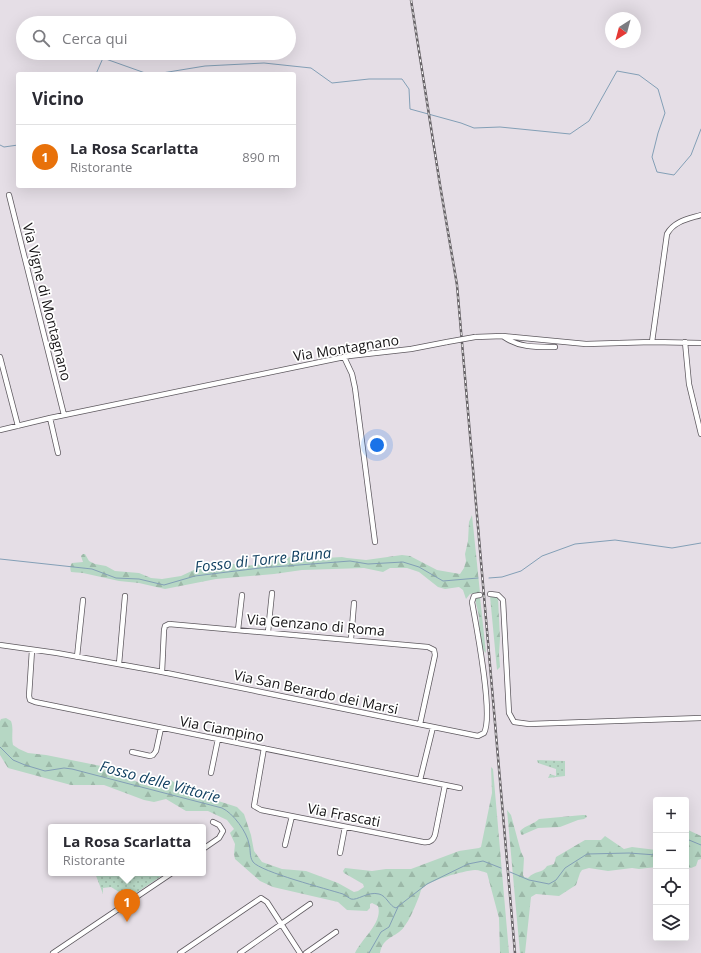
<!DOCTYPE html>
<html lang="it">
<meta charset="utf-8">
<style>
:root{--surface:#fff;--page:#f7f7f7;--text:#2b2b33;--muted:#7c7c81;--line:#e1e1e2;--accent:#111827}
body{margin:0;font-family:"Open Sans",sans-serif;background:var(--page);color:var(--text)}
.controls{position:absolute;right:12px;bottom:12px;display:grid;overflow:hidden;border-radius:4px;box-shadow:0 4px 16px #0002}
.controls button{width:36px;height:36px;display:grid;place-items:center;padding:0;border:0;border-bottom:1px solid var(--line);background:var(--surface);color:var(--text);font:20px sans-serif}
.compass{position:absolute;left:605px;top:12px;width:36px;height:36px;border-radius:50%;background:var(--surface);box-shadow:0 4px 16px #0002;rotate:216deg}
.you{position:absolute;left:377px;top:445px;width:14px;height:14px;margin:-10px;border:3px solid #fff;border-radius:50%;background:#1a73e8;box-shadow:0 0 0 6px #1a73e833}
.badge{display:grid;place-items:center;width:26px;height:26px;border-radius:50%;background:var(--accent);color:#fff;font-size:13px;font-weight:700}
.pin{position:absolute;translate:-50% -33px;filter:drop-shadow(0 1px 2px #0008)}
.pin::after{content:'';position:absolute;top:21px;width:14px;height:12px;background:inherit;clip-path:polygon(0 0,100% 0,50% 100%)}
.popup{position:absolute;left:48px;top:824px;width:158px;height:52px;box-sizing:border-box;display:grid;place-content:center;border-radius:4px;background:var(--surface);filter:drop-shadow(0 1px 3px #0005);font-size:13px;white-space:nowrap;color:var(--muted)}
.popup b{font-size:15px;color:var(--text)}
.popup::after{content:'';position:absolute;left:50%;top:100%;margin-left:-8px;border:8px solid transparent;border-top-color:var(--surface)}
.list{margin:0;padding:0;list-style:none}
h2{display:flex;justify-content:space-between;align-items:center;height:52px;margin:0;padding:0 16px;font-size:17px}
h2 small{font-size:13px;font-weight:400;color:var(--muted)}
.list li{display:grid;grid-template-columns:26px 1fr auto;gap:12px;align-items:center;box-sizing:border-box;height:64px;padding:0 16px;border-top:1px solid var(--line)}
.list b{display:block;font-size:15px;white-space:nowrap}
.list p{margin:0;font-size:13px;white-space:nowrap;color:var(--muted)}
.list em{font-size:13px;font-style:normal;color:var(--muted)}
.icon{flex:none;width:22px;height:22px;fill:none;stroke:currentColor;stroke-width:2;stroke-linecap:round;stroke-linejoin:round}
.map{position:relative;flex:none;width:701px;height:953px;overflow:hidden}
.search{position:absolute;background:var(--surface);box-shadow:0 4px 16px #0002;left:16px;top:16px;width:280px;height:44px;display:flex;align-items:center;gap:10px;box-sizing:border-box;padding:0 14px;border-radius:22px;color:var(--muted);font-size:15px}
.panel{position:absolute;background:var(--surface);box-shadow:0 4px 16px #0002;left:16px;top:72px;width:280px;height:116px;border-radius:4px}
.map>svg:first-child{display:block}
.grass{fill:url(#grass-dots)}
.forest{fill:url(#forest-firs)}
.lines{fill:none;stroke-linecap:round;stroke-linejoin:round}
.stream{stroke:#839fb6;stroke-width:1}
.minor-casing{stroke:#5e595f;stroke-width:6}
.minor{stroke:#fff;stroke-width:4.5}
.rail-casing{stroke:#676367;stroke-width:2.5}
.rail{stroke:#fff;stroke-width:1;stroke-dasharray:3;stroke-linecap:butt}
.minor-bridge-casing{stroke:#5e595f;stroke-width:6;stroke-linecap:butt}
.minor-bridge{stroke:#fff;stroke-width:4.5}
.labels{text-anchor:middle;stroke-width:3.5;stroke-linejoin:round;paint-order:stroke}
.street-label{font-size:14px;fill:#161416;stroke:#fff}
.water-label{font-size:15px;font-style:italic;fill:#134162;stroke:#fff}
</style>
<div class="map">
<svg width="701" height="953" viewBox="0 0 701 953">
<defs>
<pattern id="grass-dots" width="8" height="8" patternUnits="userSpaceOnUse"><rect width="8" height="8" fill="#b6d7c4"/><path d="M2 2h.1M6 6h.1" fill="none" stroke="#9cb8a8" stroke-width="1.8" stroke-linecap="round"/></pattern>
<pattern id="forest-firs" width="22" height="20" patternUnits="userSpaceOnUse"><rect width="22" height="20" fill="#b6d7c4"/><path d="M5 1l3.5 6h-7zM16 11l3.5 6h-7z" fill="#9cb8a8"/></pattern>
</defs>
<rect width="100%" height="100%" fill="#e5dee6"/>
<path class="grass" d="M 537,760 L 565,761 L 565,776 L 548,778 L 550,774 L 556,776 L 556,769 L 538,763 Z
M 95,873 L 166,873 L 130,897 L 124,895 L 111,887 L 103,888 L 103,894 Z"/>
<path class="forest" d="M 472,515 L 480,593 L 470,594 L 466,599 L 463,590 L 459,587 L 445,589 L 438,587 L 419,572 L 407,568 L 390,568 L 383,572 L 364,568 L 302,570 L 274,574 L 216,579 L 165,589 L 139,583 L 119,581 L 83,573 L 71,572 C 70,569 70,566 72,563 L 83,562 L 81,556 L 83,554 L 85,554 L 89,561 L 95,564 L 106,566 L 115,571 L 139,573 L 151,578 L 162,579 L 181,576 L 196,569 L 222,566 L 229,563 L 244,566 L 265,564 L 278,558 L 288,558 L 292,555 L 325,558 L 342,557 L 347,558 L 366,560 L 402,555 L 410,556 L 437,570 L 460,574 L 464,568 L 466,561 L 465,554 L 468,541 L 469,522 Z
M 490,596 L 497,596 L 498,598 L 500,638 L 499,654 L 500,667 L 497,670 Z
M 480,597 L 486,653 C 478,646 480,627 479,617 C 478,611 476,604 475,598 Z
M 6,718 L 11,721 C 14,729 11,736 13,745 L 19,749 L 28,753 L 46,755 L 116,769 L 133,780 L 148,786 L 171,780 L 181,787 L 185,795 L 197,799 L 212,799 L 237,807 L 244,814 L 251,835 L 254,851 L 262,862 L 282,869 L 306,871 L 338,883 L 354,892 L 358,891 L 364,887 L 363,884 L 344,873 L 343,871 L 345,868 L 372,871 L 386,869 L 411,869 L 459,851 L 479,848 L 481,847 L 492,793 L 491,767 L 493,769 L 509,953 L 500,953 L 499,918 L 487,873 C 484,872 479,870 475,870 C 463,871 428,880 421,890 C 420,893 419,897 418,899 C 414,909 410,919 404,927 C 396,938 383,936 380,953 L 355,953 C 362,938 383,923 378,906 L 372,903 L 370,904 L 370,908 L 367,911 L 347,910 L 338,902 L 273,887 L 260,881 L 235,859 L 234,854 L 235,844 L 230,833 L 234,829 L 227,820 L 208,811 L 186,811 L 166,799 L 154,802 L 144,800 L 104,785 L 71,785 L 8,768 L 0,755 L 0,721 L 1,719 Z
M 507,810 L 511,815 L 521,852 L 524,858 L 523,875 L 524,877 L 528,878 C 535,870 542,874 547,866 L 554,864 L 556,857 L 585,840 L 601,840 L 605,836 L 624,849 L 632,847 L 656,850 L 656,867 L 639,869 L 632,868 L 608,871 L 589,868 L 582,870 L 580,873 L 576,885 L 559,896 L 536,894 L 531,897 L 525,953 L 520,953 Z
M 583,815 L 586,815 L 587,817 L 584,819 L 578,820 L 560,827 L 538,828 L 522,835 L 521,834 L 520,831 C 526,825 534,824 539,819 Z
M 686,829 L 701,836 L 701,859 L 698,860 L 696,866 L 691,868 L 686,868 Z"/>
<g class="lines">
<path class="stream" d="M 96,74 L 103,58 L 148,74
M 156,74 L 205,66 L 264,63 L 311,68 L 332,83 L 369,79 L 402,79 L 409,89 L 410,109 L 461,123 L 474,128 L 500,127 L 570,134 L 589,121 L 617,71 L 639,75 L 658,89 L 665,113 L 658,133 L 652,157 L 657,172 L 674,175 L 691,155 L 701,129
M 0,145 L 4,147 L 18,145
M 0,559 L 92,569 L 116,578 L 139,579 L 164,585 L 195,576 L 260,568 L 350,561 L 368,564 L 403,562 L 419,567 L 443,581 L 478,578
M 489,578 L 502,577 L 521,571 L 542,556 L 575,544 L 615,540 L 672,548 L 701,543
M 0,747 L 13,760 L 25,765 L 45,771 L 64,768 L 72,769 L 222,808 C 233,813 247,832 249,844 C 251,850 249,856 253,862 C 261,872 327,889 343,894 C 345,895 349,898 351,899 C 357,901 368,891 379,894 C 387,896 389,906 396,908 L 427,884 L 468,864 L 483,861 L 501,868
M 686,844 L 689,840 L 701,845
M 510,872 L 529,880 L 549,884 L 556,880 L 565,868 L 587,854 L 629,853 L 656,855
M 369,953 L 381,932 L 389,927 L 398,907"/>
<defs>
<path id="minor" d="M 9,195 L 64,415
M 475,337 L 503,336 L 586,344 L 652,342 L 701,343
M 504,337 C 520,348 537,347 555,347
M 652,342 L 667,234 C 674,221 688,219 701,215
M 685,342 L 689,384 L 701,434
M 0,357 L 18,426
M 344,357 L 352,374 L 355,388 L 375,542
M 50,418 L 58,453
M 0,430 L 50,418 L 349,356 L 411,349 L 447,342
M 490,594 L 498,595 L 503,600 L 509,713 L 514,722 L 529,724 L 701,718
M 238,630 L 242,595
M 268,632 L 272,593
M 351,639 L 354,603
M 0,645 L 57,653 L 157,671 L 478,736 L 484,733 C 494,715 476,625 472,602 L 474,596 L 480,595
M 32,650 L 29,696 L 30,700 L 35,702 L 460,788
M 77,657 L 83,600
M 119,664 L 125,596
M 162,672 L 164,630 L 165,626 L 169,624 L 428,647 L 434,650 L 435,655 L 420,724
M 264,748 L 254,806 L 261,810 L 423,842 C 430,843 433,841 435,835 L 445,785
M 132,752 L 150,756 L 153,755 L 156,751 L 161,728
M 211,773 L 218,739
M 420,780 L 433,727
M 285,845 L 292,816
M 203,849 L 219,838 L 223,831 L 219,825 L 213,822
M 340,853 L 345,827
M 53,953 L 172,873
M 180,953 L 261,898 L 267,902 L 300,953
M 240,953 L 310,904
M 306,953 L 336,932"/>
</defs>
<use href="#minor" class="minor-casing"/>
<use href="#minor" class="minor"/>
<defs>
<path id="rail" d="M 411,0 L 440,185 L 457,285 L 515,953"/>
</defs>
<use href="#rail" class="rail-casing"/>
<use href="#rail" class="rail"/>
<defs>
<path id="minor-bridge" d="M 447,342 L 475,337"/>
</defs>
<use href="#minor-bridge" class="minor-bridge-casing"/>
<use href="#minor-bridge" class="minor-bridge"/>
</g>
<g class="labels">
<g class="street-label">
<text transform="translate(47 302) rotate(76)" y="5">Via Vigne di Montagnano</text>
<text transform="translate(346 348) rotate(-9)" y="5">Via Montagnano</text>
<text transform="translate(316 625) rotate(5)" y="5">Via Genzano di Roma</text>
<text transform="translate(316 692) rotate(12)" y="5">Via San Berardo dei Marsi</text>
<text transform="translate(222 729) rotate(11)" y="5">Via Ciampino</text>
<text transform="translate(344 815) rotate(11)" y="5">Via Frascati</text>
</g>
<g class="water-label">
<text transform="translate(263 560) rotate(-6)" y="5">Fosso di Torre Bruna</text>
<text transform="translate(160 782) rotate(15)" y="5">Fosso delle Vittorie</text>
</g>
</g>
</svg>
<div class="controls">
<button>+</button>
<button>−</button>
<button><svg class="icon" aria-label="locate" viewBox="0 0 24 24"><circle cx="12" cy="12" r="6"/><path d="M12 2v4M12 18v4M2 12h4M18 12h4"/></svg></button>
<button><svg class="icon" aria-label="layers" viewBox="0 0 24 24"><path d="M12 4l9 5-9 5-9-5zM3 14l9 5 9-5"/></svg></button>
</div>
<svg class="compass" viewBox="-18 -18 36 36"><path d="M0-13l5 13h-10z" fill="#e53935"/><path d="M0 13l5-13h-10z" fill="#7c7c81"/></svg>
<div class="you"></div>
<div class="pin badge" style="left:127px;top:922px;background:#e8710a">1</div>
<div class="popup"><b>La Rosa Scarlatta</b>Ristorante</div>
<div class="search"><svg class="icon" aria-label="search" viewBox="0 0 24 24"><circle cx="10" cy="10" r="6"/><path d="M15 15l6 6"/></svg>Cerca qui</div>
<section class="panel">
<h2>Vicino<small></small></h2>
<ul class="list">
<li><span class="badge" style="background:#e8710a">1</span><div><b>La Rosa Scarlatta</b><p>Ristorante</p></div><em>890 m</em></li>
</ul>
</section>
</div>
